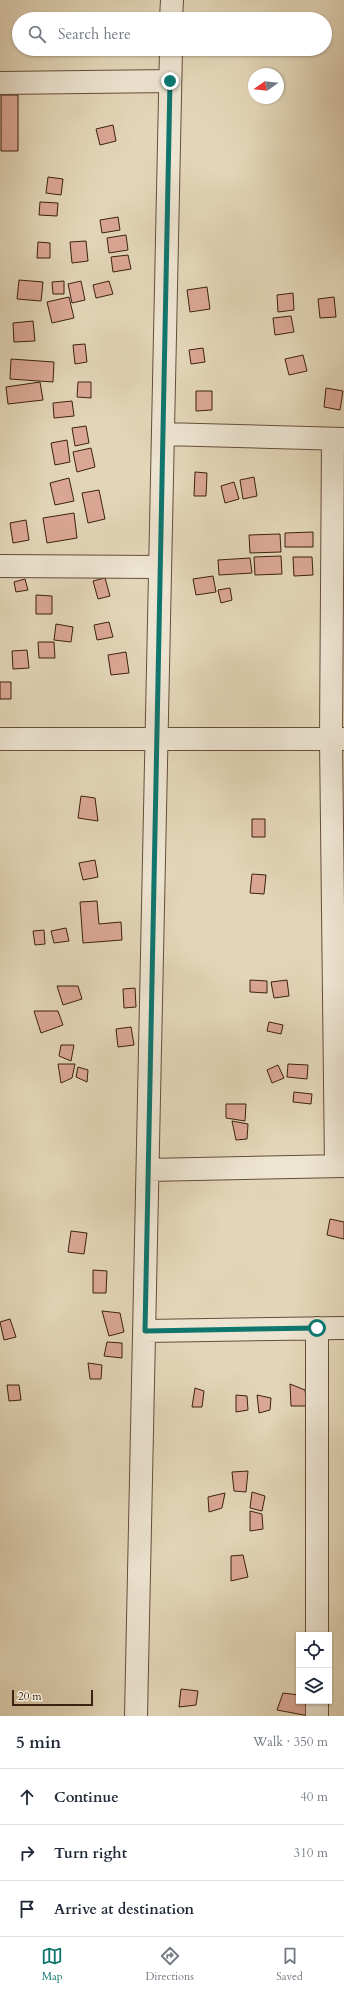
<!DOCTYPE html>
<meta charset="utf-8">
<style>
:root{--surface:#fff;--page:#f2f2f3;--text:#1f2937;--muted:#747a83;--line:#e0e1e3;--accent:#0f766e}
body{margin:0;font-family:Cardo,serif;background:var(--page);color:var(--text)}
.controls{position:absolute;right:12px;bottom:12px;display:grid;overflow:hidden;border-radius:0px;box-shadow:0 1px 3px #0004}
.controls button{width:36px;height:36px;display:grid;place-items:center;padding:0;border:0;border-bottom:1px solid var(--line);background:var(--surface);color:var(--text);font:20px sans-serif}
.compass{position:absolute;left:248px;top:68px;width:36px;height:36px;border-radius:50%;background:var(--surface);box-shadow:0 1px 3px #0004;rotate:256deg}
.scale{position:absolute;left:12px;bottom:10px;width:81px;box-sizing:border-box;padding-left:4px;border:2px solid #3b2110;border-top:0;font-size:11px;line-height:14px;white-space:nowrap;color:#3b2110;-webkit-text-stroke:3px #ede4d1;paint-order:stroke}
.stop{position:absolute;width:12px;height:12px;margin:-9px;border:3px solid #0f766e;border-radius:50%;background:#fff}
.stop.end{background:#0f766e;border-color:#fff;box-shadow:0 1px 4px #0008}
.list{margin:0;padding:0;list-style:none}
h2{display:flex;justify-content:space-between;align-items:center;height:52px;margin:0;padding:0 16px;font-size:17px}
h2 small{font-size:13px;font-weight:400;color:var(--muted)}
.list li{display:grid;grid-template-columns:26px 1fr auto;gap:12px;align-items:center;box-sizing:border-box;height:56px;padding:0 16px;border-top:1px solid var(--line)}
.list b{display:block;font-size:15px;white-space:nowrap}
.list em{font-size:13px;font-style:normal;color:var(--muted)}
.icon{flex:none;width:22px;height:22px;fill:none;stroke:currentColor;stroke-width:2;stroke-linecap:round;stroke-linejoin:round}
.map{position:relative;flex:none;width:344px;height:1716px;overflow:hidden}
.search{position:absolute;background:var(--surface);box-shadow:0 1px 3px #0004;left:12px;right:12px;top:12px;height:44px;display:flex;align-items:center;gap:10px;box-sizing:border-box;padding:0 14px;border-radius:22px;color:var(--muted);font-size:15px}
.sheet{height:220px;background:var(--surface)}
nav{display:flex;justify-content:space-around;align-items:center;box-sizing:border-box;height:56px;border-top:1px solid var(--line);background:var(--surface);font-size:11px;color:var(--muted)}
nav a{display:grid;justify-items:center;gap:2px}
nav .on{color:var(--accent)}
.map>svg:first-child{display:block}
.building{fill:#dba795;stroke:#3b2110}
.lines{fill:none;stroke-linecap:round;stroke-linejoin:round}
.minor-casing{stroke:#654e3a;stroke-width:24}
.minor{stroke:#ede4d1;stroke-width:22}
.route{stroke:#0f766e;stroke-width:5}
</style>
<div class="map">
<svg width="344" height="1716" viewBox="0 0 344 1716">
<rect width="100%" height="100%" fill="#e3d6b8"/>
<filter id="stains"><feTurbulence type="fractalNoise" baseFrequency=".005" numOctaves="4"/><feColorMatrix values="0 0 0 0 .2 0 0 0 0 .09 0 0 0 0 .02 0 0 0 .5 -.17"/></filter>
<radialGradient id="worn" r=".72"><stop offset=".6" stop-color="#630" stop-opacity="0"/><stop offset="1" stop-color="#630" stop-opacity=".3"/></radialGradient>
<path class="building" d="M 1,95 L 18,95 L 18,151 L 1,151 Z
M 113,125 L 116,141 L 100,145 L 96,129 Z
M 48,177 L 63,179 L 61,195 L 46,193 Z
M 40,202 L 58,203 L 57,216 L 39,215 Z
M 118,217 L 120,230 L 102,233 L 100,220 Z
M 126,235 L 128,250 L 109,253 L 107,238 Z
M 86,241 L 88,261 L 72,263 L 70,242 Z
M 38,242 L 50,243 L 50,258 L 37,258 Z
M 128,255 L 131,269 L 113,272 L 111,257 Z
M 19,280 L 43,282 L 41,301 L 17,299 Z
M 64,281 L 64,294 L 53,294 L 52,282 Z
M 81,281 L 85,300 L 72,303 L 68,284 Z
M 109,281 L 113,294 L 96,298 L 93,285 Z
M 207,287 L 210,309 L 190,312 L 187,290 Z
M 293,293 L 294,310 L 278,312 L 277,295 Z
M 69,297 L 74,318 L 52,323 L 47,302 Z
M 334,297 L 336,317 L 320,318 L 318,299 Z
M 291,316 L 294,332 L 275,335 L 273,318 Z
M 33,321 L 35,341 L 14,342 L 13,323 Z
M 85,344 L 87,362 L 75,364 L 73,345 Z
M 203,348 L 205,362 L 191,364 L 189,350 Z
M 303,355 L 307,371 L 289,375 L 285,359 Z
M 11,359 L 54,362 L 53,382 L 10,379 Z
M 40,382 L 43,400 L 8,404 L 6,387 Z
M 78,382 L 91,382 L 91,398 L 77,397 Z
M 326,388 L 343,391 L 340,410 L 324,407 Z
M 196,391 L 212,391 L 212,410 L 196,411 Z
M 72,401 L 74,416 L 54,418 L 53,403 Z
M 86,426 L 89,443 L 75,446 L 72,428 Z
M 67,440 L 70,462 L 55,465 L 51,443 Z
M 91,448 L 95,467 L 77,472 L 73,452 Z
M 195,472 L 207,473 L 206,496 L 194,496 Z
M 254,477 L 257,496 L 243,499 L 240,480 Z
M 69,478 L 74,501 L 55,505 L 50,483 Z
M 234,482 L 239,499 L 225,503 L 221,486 Z
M 99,490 L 105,519 L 88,523 L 82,493 Z
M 74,513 L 77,538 L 47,543 L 43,518 Z
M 26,520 L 29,540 L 13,543 L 10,523 Z
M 313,532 L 313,547 L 285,547 L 285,533 Z
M 280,534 L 281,552 L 250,553 L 249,535 Z
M 281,556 L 282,574 L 255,575 L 254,557 Z
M 293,557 L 312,557 L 313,575 L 294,576 Z
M 250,558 L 252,573 L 219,575 L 218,560 Z
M 213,576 L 216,592 L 196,595 L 193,579 Z
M 105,578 L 110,596 L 98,599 L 93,581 Z
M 25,579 L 28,590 L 16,592 L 14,582 Z
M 230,588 L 232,600 L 221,603 L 218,590 Z
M 36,595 L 52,596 L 52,614 L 36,614 Z
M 109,622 L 113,637 L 97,640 L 94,625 Z
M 56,624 L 73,627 L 71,642 L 54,640 Z
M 38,642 L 54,642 L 55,658 L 39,658 Z
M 27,650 L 29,668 L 13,669 L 12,651 Z
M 126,652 L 129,673 L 111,675 L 108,655 Z
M 0,682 L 11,682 L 11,699 L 0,699 Z
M 81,796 L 95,798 L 98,821 L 78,818 Z
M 252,819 L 265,819 L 265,837 L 252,837 Z
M 95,860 L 98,877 L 83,880 L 79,863 Z
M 252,874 L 266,875 L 264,894 L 250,893 Z
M 97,901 L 99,924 L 121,922 L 122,940 L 83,943 L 80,902 Z
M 66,928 L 69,941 L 54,943 L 51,931 Z
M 44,930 L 45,944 L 35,945 L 33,931 Z
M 250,980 L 267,981 L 267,993 L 250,992 Z
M 287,980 L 289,996 L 274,998 L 271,982 Z
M 57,986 L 78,986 L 82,999 L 63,1005 Z
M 135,988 L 136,1007 L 124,1008 L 123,989 Z
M 34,1011 L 58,1011 L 63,1025 L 41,1033 Z
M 269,1022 L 283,1025 L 281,1034 L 267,1031 Z
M 131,1027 L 134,1045 L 118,1047 L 116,1029 Z
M 61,1045 L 74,1045 L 71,1061 L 59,1056 Z
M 58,1064 L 75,1064 L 72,1078 L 61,1083 Z
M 288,1064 L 308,1065 L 307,1079 L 287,1077 Z
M 278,1065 L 284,1078 L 272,1083 L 267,1070 Z
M 78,1067 L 88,1070 L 87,1082 L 76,1077 Z
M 294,1092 L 312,1094 L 311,1104 L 293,1102 Z
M 226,1104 L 246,1104 L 245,1121 L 226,1118 Z
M 232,1121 L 248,1124 L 247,1139 L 236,1140 Z
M 330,1219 L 344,1222 L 344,1239 L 327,1235 Z
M 71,1231 L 87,1233 L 84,1254 L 68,1252 Z
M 93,1270 L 107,1271 L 106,1293 L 93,1293 Z
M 102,1311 L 120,1313 L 124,1332 L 109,1336 Z
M 10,1319 L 16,1337 L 4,1340 L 0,1322 Z
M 107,1342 L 122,1343 L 122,1358 L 104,1356 Z
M 88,1363 L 102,1365 L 101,1379 L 90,1379 Z
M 290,1384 L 305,1390 L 307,1406 L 291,1406 Z
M 7,1385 L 19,1385 L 21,1400 L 9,1401 Z
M 195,1388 L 204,1391 L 202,1407 L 192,1407 Z
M 236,1395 L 247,1396 L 248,1410 L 236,1412 Z
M 257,1395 L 271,1398 L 270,1410 L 259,1413 Z
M 248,1471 L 246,1492 L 234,1491 L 232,1472 Z
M 252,1492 L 265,1496 L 262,1511 L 250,1508 Z
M 225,1493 L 222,1508 L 209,1512 L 208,1497 Z
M 250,1511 L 262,1514 L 263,1529 L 250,1531 Z
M 243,1555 L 248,1577 L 231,1581 L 231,1556 Z
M 181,1689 L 198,1691 L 196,1705 L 179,1707 Z
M 283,1693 L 299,1695 L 299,1701 L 307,1701 L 309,1716 L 277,1710 Z"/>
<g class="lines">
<defs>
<path id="minor" d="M 171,19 L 172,0
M 0,83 L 170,81
M 163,434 L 344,439
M 333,439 L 331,739 L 336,1166
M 0,566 L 159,567
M 0,739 L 344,739
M 148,1170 L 344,1166
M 317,1328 L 317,1635
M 145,1331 L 344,1328
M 317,1701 L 317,1716
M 136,1716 L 171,49"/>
</defs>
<use href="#minor" class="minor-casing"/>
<use href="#minor" class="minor"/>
</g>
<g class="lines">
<path class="route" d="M 170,81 L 145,1331 L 317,1328"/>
</g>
<rect width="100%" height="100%" filter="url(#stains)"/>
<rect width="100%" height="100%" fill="url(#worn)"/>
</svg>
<div class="controls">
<button><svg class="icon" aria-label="locate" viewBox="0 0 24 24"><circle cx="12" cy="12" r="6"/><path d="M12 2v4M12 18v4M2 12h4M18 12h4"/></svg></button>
<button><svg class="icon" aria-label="layers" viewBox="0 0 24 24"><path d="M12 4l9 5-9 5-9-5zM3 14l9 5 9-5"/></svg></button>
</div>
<svg class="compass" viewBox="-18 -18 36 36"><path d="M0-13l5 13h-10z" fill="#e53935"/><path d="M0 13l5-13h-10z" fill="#747a83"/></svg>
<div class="scale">20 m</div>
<div class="stop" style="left:317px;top:1328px"></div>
<div class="stop end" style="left:170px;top:81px"></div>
<div class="search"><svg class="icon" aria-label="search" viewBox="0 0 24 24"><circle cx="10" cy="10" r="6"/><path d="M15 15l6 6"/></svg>Search here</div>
</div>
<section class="sheet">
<h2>5 min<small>Walk · 350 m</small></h2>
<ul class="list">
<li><svg class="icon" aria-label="ahead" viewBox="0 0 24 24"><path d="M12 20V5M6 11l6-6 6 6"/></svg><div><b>Continue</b></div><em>40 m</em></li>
<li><svg class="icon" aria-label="right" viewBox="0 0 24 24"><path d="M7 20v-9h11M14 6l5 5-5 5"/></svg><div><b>Turn right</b></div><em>310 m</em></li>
<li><svg class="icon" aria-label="arrive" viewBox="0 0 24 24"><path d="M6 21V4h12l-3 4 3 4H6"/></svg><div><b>Arrive at destination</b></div></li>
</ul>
</section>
<nav>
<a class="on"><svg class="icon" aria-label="map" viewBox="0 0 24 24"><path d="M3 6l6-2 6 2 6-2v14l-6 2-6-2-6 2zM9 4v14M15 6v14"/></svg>Map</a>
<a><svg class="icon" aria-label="directions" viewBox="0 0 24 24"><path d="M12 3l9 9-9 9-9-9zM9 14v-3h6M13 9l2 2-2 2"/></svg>Directions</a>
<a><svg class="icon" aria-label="saved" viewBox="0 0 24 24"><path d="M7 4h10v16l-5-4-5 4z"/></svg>Saved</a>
</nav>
